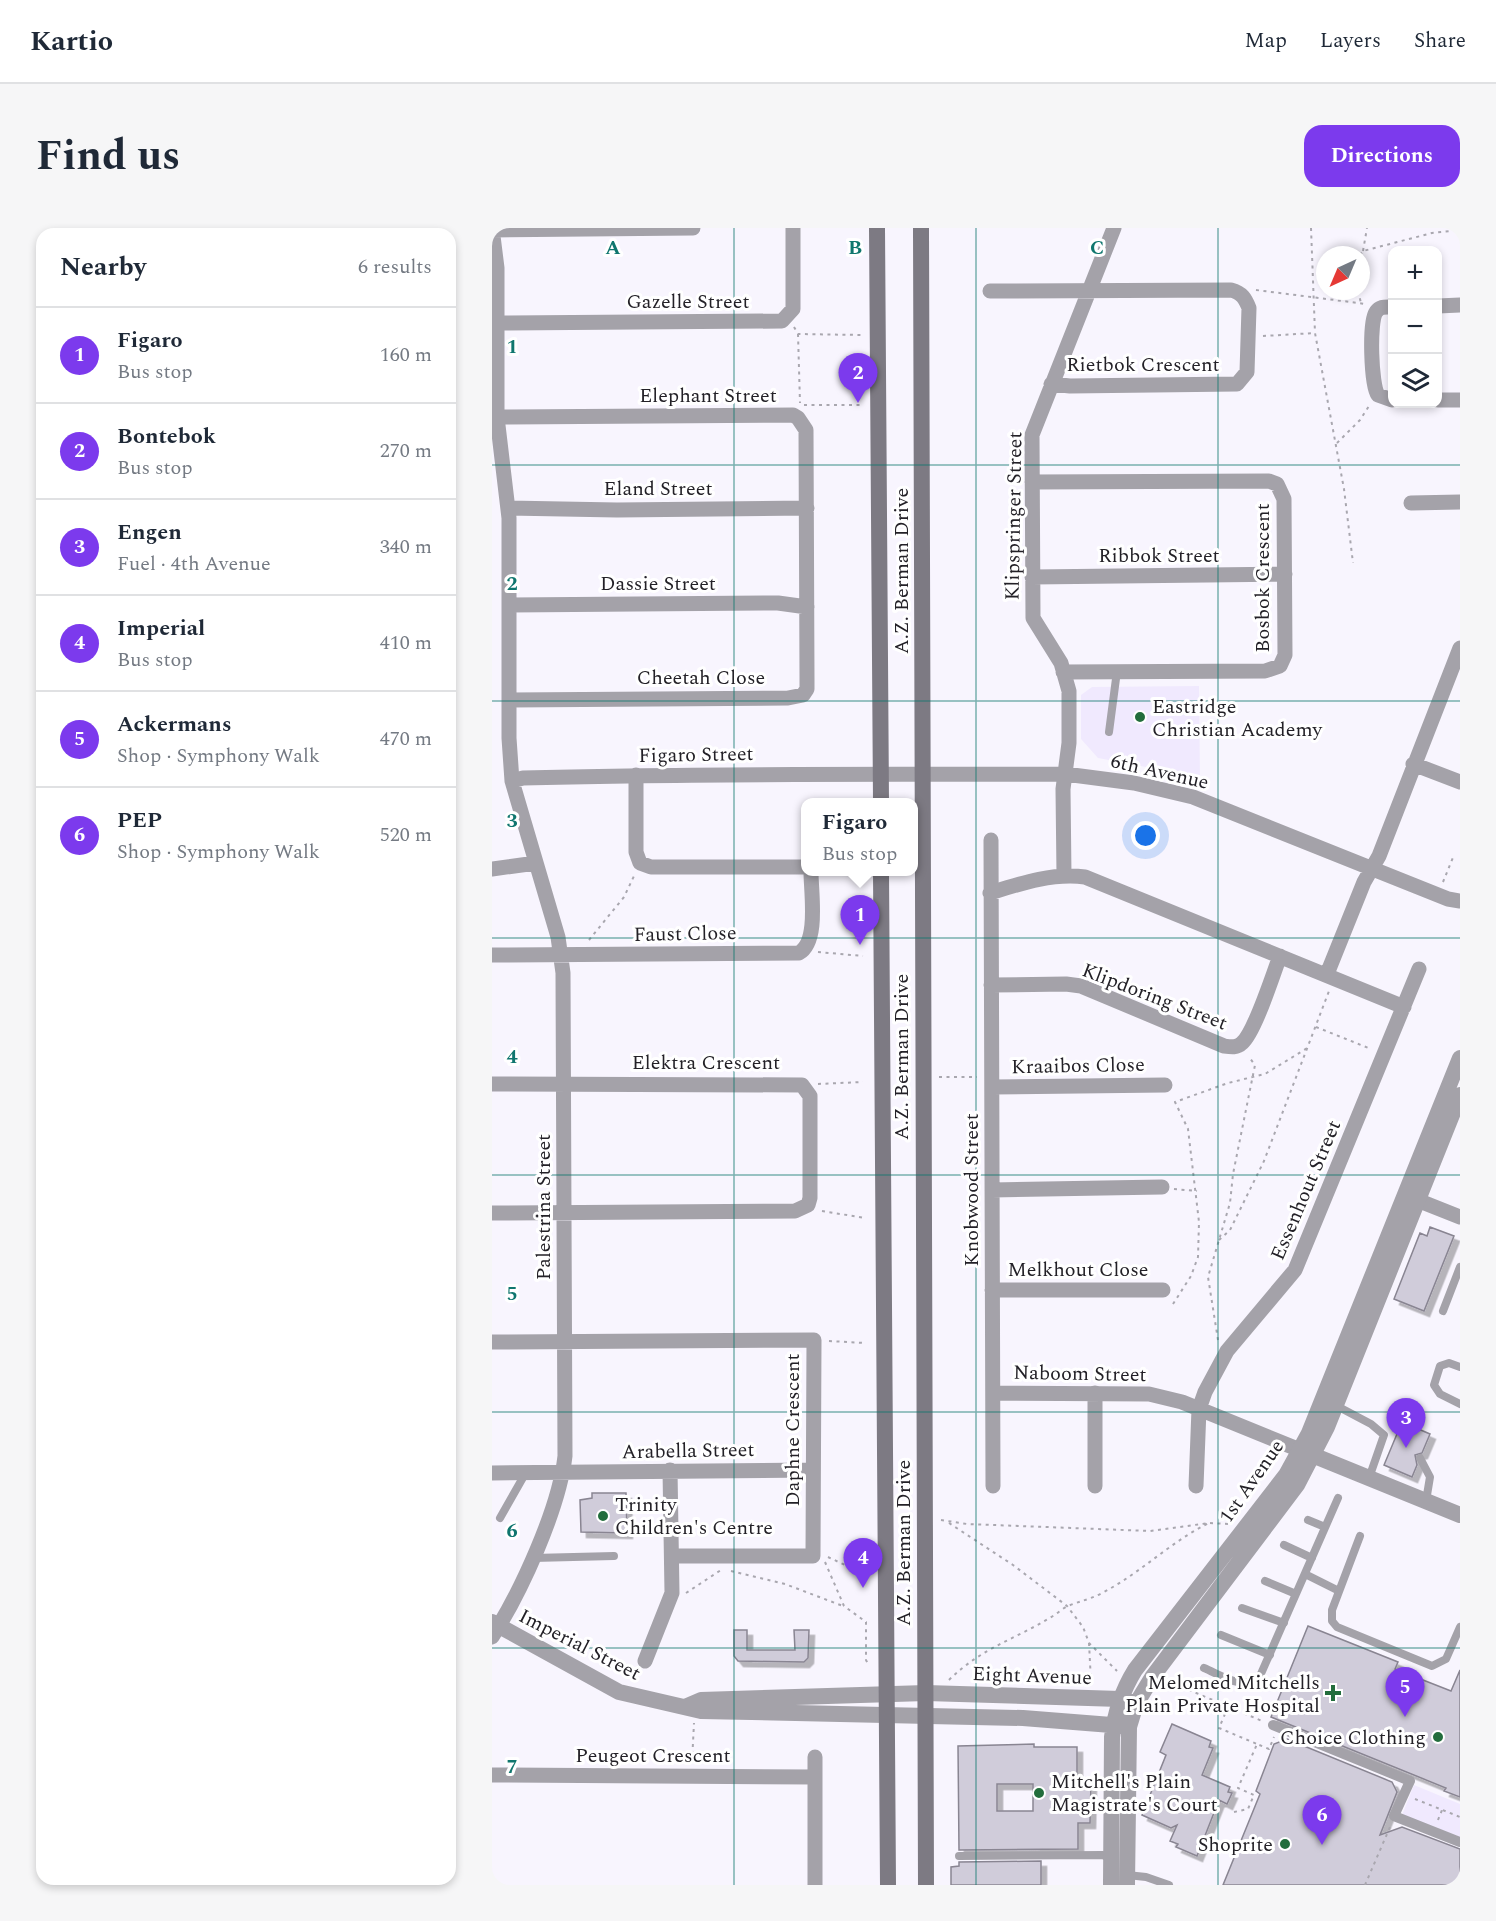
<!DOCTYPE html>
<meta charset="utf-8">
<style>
:root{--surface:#fff;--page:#f6f6f7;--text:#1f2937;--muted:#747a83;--line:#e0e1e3;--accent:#7c3aed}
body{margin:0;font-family:Spectral,serif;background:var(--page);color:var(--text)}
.controls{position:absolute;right:18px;top:18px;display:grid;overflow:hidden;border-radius:12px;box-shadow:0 3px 9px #0003}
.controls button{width:54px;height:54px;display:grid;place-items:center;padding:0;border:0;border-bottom:2px solid var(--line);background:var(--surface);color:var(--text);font:30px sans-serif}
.compass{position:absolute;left:824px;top:18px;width:54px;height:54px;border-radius:50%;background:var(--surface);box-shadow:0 3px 9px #0003;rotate:224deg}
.you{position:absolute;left:654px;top:608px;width:21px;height:21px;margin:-15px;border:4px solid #fff;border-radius:50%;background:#1a73e8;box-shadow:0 0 0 9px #1a73e833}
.badge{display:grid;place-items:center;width:39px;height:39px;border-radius:50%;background:var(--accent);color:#fff;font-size:20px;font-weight:700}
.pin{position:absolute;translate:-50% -50px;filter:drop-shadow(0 2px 3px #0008)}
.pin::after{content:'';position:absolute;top:32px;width:21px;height:18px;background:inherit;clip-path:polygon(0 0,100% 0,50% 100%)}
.popup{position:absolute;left:309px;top:570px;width:117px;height:78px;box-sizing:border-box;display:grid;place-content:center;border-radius:12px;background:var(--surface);filter:drop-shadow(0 2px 4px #0005);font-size:20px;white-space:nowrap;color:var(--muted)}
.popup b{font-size:22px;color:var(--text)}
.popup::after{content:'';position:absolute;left:50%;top:100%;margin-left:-12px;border:12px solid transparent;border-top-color:var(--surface)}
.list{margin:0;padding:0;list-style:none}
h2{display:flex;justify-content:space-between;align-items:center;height:78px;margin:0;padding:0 24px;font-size:26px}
h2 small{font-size:20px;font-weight:400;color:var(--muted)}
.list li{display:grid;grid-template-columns:39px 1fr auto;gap:18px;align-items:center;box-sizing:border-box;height:96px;padding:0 24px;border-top:2px solid var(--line)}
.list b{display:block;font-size:22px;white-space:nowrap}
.list p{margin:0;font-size:20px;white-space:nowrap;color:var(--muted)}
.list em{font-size:20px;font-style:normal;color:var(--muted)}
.icon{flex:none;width:33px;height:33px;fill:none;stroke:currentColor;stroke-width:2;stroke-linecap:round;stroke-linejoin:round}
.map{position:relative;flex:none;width:968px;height:1657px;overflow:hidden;border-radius:18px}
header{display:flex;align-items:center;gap:36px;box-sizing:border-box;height:84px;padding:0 30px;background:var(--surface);border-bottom:2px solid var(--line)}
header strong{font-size:28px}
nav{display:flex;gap:33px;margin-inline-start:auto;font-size:21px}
.intro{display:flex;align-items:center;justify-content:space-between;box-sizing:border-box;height:144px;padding:0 36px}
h1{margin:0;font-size:42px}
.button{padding:15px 27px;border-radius:18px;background:var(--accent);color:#fff;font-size:21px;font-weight:700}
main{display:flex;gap:36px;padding:0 36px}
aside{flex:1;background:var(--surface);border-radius:18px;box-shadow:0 3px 9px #0003}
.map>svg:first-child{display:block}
.built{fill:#f0e9fe}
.building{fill:#d0ccda;stroke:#898592;stroke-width:1.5;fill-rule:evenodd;filter:url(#shadow)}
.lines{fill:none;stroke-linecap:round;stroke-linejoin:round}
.path{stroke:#a9a7af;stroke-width:2;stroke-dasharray:3 4.5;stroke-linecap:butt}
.service{stroke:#a4a2a9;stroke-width:8}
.pedestrian{stroke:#a4a2a9;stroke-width:10}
.minor{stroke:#a4a2a9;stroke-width:15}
.tertiary{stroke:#a4a2a9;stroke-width:16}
.secondary{stroke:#7d7a83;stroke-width:16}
.grid{fill:none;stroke:#0f766e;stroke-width:1.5;stroke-opacity:0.55}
.poi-dot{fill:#226d3c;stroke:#fff;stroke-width:2}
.labels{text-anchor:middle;stroke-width:6;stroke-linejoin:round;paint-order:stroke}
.street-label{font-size:20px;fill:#232127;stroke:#fff}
.poi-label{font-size:20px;fill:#232127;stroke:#fff;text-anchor:start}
.grid-label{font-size:20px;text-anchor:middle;font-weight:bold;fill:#0f766e;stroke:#fff;stroke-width:6;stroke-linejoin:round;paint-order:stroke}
</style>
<header>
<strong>Kartio</strong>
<nav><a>Map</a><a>Layers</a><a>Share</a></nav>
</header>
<div class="intro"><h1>Find us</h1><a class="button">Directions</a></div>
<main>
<aside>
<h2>Nearby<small>6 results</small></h2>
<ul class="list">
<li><span class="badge">1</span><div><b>Figaro</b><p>Bus stop</p></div><em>160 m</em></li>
<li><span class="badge">2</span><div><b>Bontebok</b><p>Bus stop</p></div><em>270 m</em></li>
<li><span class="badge">3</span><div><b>Engen</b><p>Fuel · 4th Avenue</p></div><em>340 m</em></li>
<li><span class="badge">4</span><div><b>Imperial</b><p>Bus stop</p></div><em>410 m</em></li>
<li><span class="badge">5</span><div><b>Ackermans</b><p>Shop · Symphony Walk</p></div><em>470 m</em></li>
<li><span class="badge">6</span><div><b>PEP</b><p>Shop · Symphony Walk</p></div><em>520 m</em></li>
</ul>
</aside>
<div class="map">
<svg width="968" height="1657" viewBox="0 0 968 1657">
<defs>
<filter id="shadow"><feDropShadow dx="5.5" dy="5.5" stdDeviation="0" flood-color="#0004"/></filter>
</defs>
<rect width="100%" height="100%" fill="#f8f5fe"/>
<path class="built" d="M 707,458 L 708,553 L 686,545 L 606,530 L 589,511 L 589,467 L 600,459 Z
M 922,1557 L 968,1576 L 968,1609 L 910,1587 Z"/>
<path class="building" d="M 938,999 L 962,1008 L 932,1083 L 902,1071 L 928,1005 L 935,1008 Z
M 910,1194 L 938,1206 L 930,1225 L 923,1227 L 925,1237 L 920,1249 L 892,1237 Z
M 100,1265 L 134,1265 L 135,1305 L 89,1304 L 88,1272 L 100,1270 Z
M 816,1398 L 906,1434 L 903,1441 L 959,1463 L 968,1442 L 968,1569 L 952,1563 L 954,1560 L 779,1489 Z
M 242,1402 L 255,1402 L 255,1422 L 303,1422 L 302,1402 L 317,1402 L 316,1430 L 312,1434 L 246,1433 L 242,1428 Z
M 680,1496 L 719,1513 L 717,1519 L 721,1520 L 710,1547 L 738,1559 L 736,1564 L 740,1565 L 735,1576 L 727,1572 L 705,1628 L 684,1619 L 686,1616 L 678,1613 L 685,1597 L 679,1600 L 650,1587 L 674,1527 L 668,1524 Z
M 795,1511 L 900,1554 L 905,1564 L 888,1607 L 910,1599 L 968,1621 L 968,1657 L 731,1657 L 768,1566 L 764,1563 L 782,1516 Z
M 542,1516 L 542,1519 L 585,1519 L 585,1554 L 599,1554 L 598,1595 L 586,1595 L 586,1621 L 467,1622 L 466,1518 ZM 505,1556 L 541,1556 L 541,1583 L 505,1583 Z
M 549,1633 L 549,1657 L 459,1657 L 459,1639 L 467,1638 L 467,1634 Z"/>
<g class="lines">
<path class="path" d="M 819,0 L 823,105
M 871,23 L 875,0
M 868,27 L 871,23 L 940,5 L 968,2
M 764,62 L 874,76
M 866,63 L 869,75
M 302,99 L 306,106 L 369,107
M 306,106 L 308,175
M 771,108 L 823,105 L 852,261 L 861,335
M 312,177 L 369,177
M 845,215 L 868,192 L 877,178
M 951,654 L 962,627
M 97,712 L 132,669 L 142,648
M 326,724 L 371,728
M 824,799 L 879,821
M 447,849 L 485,849
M 326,856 L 371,854
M 682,961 L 705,963
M 330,983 L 373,990
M 727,1012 L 738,1002 L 772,933 L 837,763
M 681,1076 L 699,1048 L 706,1029 L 707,994 L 696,901 L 683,874 L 736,855 L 773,846 L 817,819
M 726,1112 L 716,1049 L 738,975 L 741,946 L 763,837 L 757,829
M 337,1113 L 373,1115
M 449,1292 L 475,1296 L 658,1303 L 717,1295 L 736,1296
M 457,1295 L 521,1337 L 575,1378 L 591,1399 L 597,1415 L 625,1443
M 336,1329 L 374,1347
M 333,1334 L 352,1378 L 374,1394 L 374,1432 L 376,1436
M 239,1343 L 293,1356 L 351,1378
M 194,1365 L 229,1342
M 597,1415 L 599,1454
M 457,1452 C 489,1420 524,1411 561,1388 C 566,1385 571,1380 576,1378 C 588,1373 599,1371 610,1365 C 649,1345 678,1314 717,1295
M 676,1453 L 770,1493
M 736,1479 L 727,1500 L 765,1516
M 200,1534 L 202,1495
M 923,1571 L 968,1589
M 742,1584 L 756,1581 L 762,1567 L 746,1560 L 765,1516 L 777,1521 L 782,1509
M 946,1592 L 950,1582
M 873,1657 L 898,1599"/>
<path class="service" d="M 617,504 L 625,443
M 951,1083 L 968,1039
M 968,1139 L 957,1135 L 948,1138 L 942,1157 L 948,1166 L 968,1176
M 843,1177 L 879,1196 L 892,1207 L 877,1250
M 928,1230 L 938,1249 L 934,1273
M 8,1290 L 33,1246
M 816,1292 L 833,1299
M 868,1308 L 840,1382 L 840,1393 L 845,1399 L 940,1438 L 954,1431 L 968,1399
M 792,1317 L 820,1330
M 41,1330 L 122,1328
M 813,1346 L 847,1363
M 773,1353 L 804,1366
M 750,1380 L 792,1395
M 729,1407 L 778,1427
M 712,1440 C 729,1447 752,1464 768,1448 L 846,1270
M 467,1628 L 611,1627 L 620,1632
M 635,1647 L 654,1649 L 677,1657"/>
<path class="pedestrian" d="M 781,1497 L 918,1553 L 902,1588 L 968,1614"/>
<path class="minor" d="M 0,2 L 201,0
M 498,63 L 739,62 C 750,65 753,70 757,80 L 755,144 L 745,156 L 578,158 L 559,156
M 946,78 L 968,77
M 900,79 C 893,79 888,78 884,84 C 877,94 879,157 886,167 L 900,172
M 0,95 L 290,93 L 301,81 L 301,0
M 946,172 L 968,172
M 0,189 L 301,187 L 306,190 L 314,202 L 315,450 L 315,461 L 311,467 L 296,470 L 18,472
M 540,254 L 777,253 L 785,256 L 792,271 L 793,427 L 788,438 L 773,443 L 571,444
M 919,275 L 968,274
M 16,280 L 125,282 L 315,280
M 540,349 L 793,346
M 18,377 L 286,375 L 315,379
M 921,536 L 968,554
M 144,547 L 144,624 L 148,635 L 159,639 L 314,639
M 20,553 L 31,550 C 211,545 392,547 573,546 L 642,555 L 701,569 L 956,671 L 968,673
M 499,612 L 501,1258
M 0,641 L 44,635
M 572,647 L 571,561 L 577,515 L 577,463 L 569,435 L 541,390 L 540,207 L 622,0
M 498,665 C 530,655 560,645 593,649 L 912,779
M 0,727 L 307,725 C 327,714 319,665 319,644
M 835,746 L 872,654 L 887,628 L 968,420
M 499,757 L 574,756 L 589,758 L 732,818 C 739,819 745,820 750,815 C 763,804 781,746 788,728
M 0,856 L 310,857 L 318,868 L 318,970 L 316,977 L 303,983 L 0,985
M 500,859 L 673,857
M 500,962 L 670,959
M 915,968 L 968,989
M 500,1062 L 671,1062
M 0,1114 L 322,1112 L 321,1328 L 180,1328
M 501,1165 L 657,1166 L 690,1174 L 808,1222
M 0,1245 L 321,1242
M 603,1258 L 603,1165
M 704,1258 L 707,1181 L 713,1164 L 735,1123 L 803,1042 L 927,741
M 0,1409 C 29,1364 67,1281 73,1228 L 71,745 L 66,709 L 20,553 L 17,510 L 17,290 L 5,189 L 5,40 L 0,0
M 153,1433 L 180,1365 L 178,1242
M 323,1529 L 323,1657
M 0,1547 L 322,1549"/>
<path class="tertiary" d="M 813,1224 L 968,1287
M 0,1394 L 127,1464 L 209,1483 L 531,1490 L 632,1498
M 195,1478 L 209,1472 L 434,1465 L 628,1471 L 639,1474
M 619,1657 L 620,1509 C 623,1484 630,1463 643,1442 L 794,1247 L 817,1205 L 968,830
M 635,1657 L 637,1499 L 644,1476 L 661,1448 L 805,1257 L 835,1199 L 968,867"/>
<path class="secondary" d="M 385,0 L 389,574
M 429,0 L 434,1657
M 389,644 L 396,1657"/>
</g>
<path class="grid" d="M 242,0 L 242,1657M 484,0 L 484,1657M 726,0 L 726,1657M 0,237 L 968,237M 0,473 L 968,473M 0,710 L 968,710M 0,947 L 968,947M 0,1184 L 968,1184M 0,1420 L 968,1420"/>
<g class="poi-dot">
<circle cx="648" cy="489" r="6"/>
<circle cx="111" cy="1288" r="6"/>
<path d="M838 1456h6v6h6v6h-6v6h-6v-6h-6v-6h6z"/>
<circle cx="946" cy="1509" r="6"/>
<circle cx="547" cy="1565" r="6"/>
<circle cx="793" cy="1616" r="6"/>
</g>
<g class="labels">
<g class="street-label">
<text x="196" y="80">Gazelle Street</text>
<text x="651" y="143">Rietbok Crescent</text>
<text x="216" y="174">Elephant Street</text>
<text x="166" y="267">Eland Street</text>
<text transform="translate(521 288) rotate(-89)" y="7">Klipspringer Street</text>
<text x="667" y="334">Ribbok Street</text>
<text transform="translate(409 343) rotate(-90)" y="7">A.Z. Berman Drive</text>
<text transform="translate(770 350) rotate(-90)" y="7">Bosbok Crescent</text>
<text x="166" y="362">Dassie Street</text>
<text x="209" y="456">Cheetah Close</text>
<text transform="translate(204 526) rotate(-1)" y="7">Figaro Street</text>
<text transform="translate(668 543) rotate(13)" y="7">6th Avenue</text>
<text transform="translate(193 705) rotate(-1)" y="7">Faust Close</text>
<text transform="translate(663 768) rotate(21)" y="7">Klipdoring Street</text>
<text transform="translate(409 829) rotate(-90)" y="7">A.Z. Berman Drive</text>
<text x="214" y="841">Elektra Crescent</text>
<text transform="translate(586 837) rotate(-1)" y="7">Kraaibos Close</text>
<text transform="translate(479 962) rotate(-90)" y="7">Knobwood Street</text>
<text transform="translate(813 962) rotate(-67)" y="7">Essenhout Street</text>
<text transform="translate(51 979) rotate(-90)" y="7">Palestrina Street</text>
<text x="586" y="1048">Melkhout Close</text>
<text transform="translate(588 1145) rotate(1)" y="7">Naboom Street</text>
<text transform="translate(300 1202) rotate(-90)" y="7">Daphne Crescent</text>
<text transform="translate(196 1222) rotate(-1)" y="7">Arabella Street</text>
<text transform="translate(759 1253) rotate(-55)" y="7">1st Avenue</text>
<text transform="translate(411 1315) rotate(-90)" y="7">A.Z. Berman Drive</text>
<text transform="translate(88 1416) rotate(27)" y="7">Imperial Street</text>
<text transform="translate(540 1447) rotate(2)" y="7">Eight Avenue</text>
<text x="161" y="1534">Peugeot Crescent</text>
</g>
<g class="poi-label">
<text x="660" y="485">Eastridge<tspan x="660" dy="23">Christian Academy</tspan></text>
<text x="123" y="1283">Trinity<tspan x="123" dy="23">Children's Centre</tspan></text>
<text x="828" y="1461" text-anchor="end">Melomed Mitchells<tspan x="828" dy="23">Plain Private Hospital</tspan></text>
<text x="934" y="1516" text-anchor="end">Choice Clothing</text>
<text x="559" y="1560">Mitchell's Plain<tspan x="559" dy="23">Magistrate's Court</tspan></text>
<text x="781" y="1623" text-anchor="end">Shoprite</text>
</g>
</g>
<g class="grid-label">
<text x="121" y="26">A</text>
<text x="363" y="26">B</text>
<text x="605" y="26">C</text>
<text x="20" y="125">1</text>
<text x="20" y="362">2</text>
<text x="20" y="599">3</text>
<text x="20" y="835">4</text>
<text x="20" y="1072">5</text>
<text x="20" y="1309">6</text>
<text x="20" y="1545">7</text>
</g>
</svg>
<div class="controls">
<button>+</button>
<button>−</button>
<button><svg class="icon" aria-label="layers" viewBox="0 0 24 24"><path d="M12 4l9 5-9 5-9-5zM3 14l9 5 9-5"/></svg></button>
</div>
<svg class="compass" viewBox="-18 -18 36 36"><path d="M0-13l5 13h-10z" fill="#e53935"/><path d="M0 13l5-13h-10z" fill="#747a83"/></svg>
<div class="you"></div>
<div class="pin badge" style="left:368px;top:717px">1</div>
<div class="popup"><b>Figaro</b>Bus stop</div>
<div class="pin badge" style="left:366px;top:175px">2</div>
<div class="pin badge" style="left:914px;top:1220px">3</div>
<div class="pin badge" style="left:371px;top:1360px">4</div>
<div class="pin badge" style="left:913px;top:1489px">5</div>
<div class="pin badge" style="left:830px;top:1617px">6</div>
</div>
</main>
